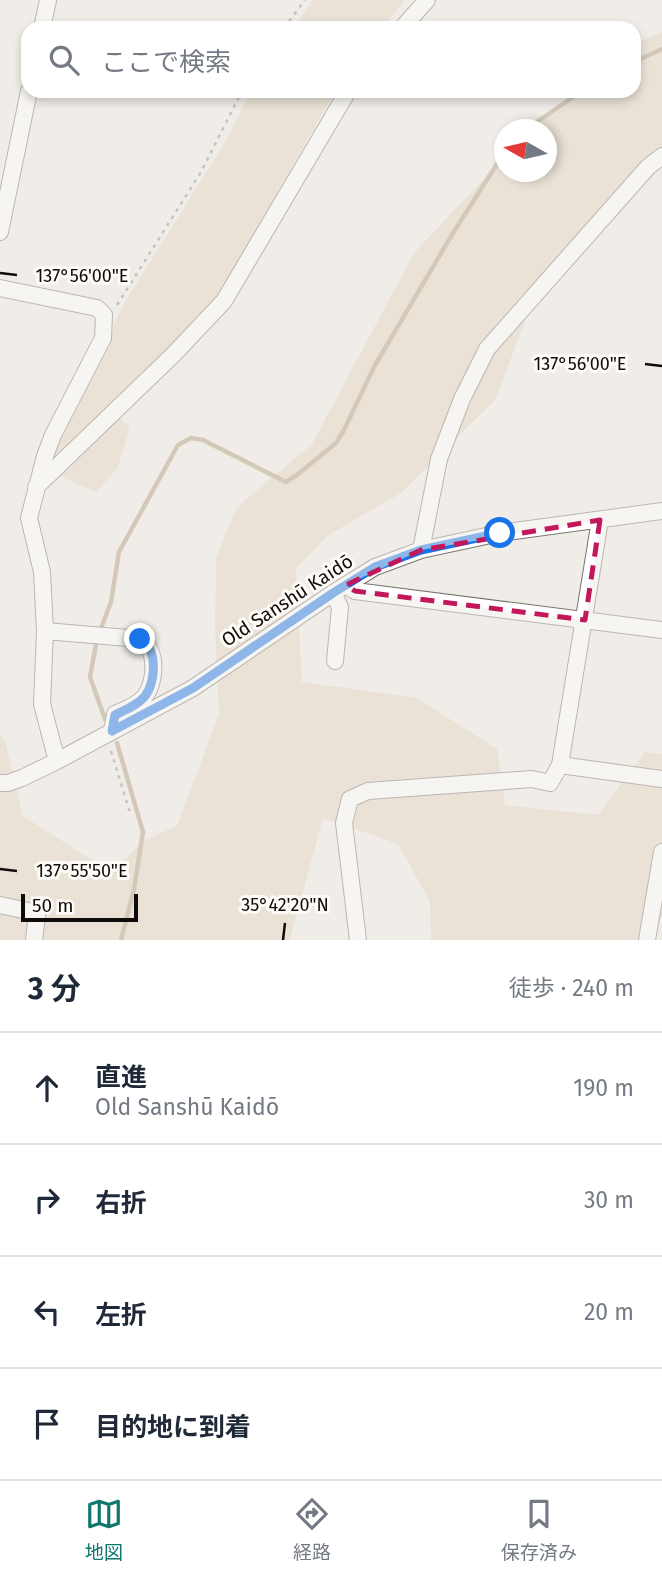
<!DOCTYPE html>
<html lang="ja">
<meta charset="utf-8">
<style>
:root{--surface:#fff;--page:#f6f6f7;--text:#1f2937;--muted:#747a83;--line:#e0e1e3;--accent:#0f766e}
body{margin:0;font-family:"Fira Sans","Noto Sans JP",sans-serif;background:var(--page);color:var(--text)}
.compass{position:absolute;left:494px;top:119px;width:63px;height:63px;border-radius:50%;background:var(--surface);box-shadow:0 4px 10px #0003;rotate:278deg}
.scale{position:absolute;left:21px;bottom:18px;width:117px;box-sizing:border-box;padding-left:7px;border:4px solid #0d0c0b;border-top:0;font-size:19px;line-height:24px;white-space:nowrap;color:#0d0c0b;-webkit-text-stroke:5px #fefaf5;paint-order:stroke}
.stop{position:absolute;width:21px;height:21px;margin:-16px;border:5px solid #1a73e8;border-radius:50%;background:#fff}
.stop.end{background:#1a73e8;border-color:#fff;box-shadow:0 2px 7px #0008}
.list{margin:0;padding:0;list-style:none}
h2{display:flex;justify-content:space-between;align-items:center;height:91px;margin:0;padding:0 28px;font-size:30px}
h2 small{font-size:23px;font-weight:400;color:var(--muted)}
.list li{display:grid;grid-template-columns:46px 1fr auto;gap:21px;align-items:center;box-sizing:border-box;height:112px;padding:0 28px;border-top:2px solid var(--line)}
.list b{display:block;font-size:26px;white-space:nowrap}
.list p{margin:0;font-size:23px;white-space:nowrap;color:var(--muted)}
.list em{font-size:23px;font-style:normal;color:var(--muted)}
.icon{flex:none;width:38px;height:38px;fill:none;stroke:currentColor;stroke-width:2;stroke-linecap:round;stroke-linejoin:round}
.map{position:relative;flex:none;width:662px;height:940px;overflow:hidden}
.search{position:absolute;background:var(--surface);box-shadow:0 4px 10px #0003;left:21px;right:21px;top:21px;height:77px;display:flex;align-items:center;gap:18px;box-sizing:border-box;padding:0 24px;border-radius:21px;color:var(--muted);font-size:26px}
.sheet{height:539px;background:var(--surface)}
nav{display:flex;justify-content:space-around;align-items:center;box-sizing:border-box;height:98px;border-top:2px solid var(--line);background:var(--surface);font-size:19px;color:var(--muted)}
nav a{display:grid;justify-items:center;gap:4px}
nav .on{color:var(--accent)}
.map>svg:first-child{display:block}
.green{fill:#e3d5c1}
.lines{fill:none;stroke-linecap:round;stroke-linejoin:round}
.stream{stroke:#b29e80;stroke-width:4.5}
.minor-casing{stroke:#797672;stroke-width:18}
.path{stroke:#959390;stroke-width:2.5;stroke-dasharray:3.5 5;stroke-linecap:butt}
.minor{stroke:#fff;stroke-width:16}
.route{stroke:#1a73e8;stroke-width:9}
.marked{fill:none;stroke:#c2185b;stroke-width:5;stroke-dasharray:14 9;stroke-linejoin:round}
.ticks{fill:none;stroke:#0d0c0b;stroke-width:2.5}
.labels{text-anchor:middle;stroke-width:6;stroke-linejoin:round;paint-order:stroke}
.street-label{font-size:19px;fill:#0d0c0b;stroke:#fefaf5}
.ticks-label{font-size:18px;text-anchor:middle;fill:#0d0c0b;stroke:#fefaf5;stroke-width:6;stroke-linejoin:round;paint-order:stroke}
</style>
<div class="map">
<svg width="662" height="940" viewBox="0 0 662 940">
<rect width="100%" height="100%" fill="#f0ede8"/>
<path class="green" d="M 313,0 L 405,0 L 382,28 L 293,28 Z
M 662,32 L 662,159 L 535,296 L 495,400 L 401,493 L 327,536 L 296,568 L 302,682 L 417,698 L 497,749 L 505,805 L 598,815 L 645,752 L 662,754 L 662,917 L 644,940 L 431,940 L 430,902 L 398,844 L 323,818 L 290,940 L 0,940 L 0,735 L 5,741 L 23,816 L 111,872 L 145,840 L 177,826 L 219,714 L 215,629 L 216,557 L 237,507 L 312,444 L 414,253 L 504,157 L 504,172 L 546,172 L 546,130 L 534,129 L 575,91 L 634,91 L 634,44 Z
M 251,91 L 335,91 L 218,297 L 159,361 L 109,409 L 130,428 L 117,469 L 96,492 L 48,471 L 58,440 L 74,414 L 122,307 L 227,139 Z"/>
<g class="lines">
<path class="stream" d="M 634,62 L 662,49
M 525,130 L 582,91
M 100,631 L 111,602 L 119,552 L 178,445 L 191,438 L 203,440 L 286,482 L 297,475 L 336,443 L 344,430 L 374,367 L 453,233 L 504,153
M 97,639 L 90,677 L 105,719
M 117,743 L 143,832 L 134,889 L 121,940"/>
<defs>
<path id="minor" d="M 42,28 L 48,0
M 402,28 L 427,0
M 0,232 L 29,91
M 0,288 L 97,308 L 104,315 L 103,338 L 53,435 L 45,456 L 29,518 L 42,572 L 45,631 L 42,704 L 57,761
M 36,487 L 174,354 L 224,301 L 348,91
M 421,550 L 439,459 L 462,399 L 487,349 L 648,167 L 662,156
M 346,585 L 355,591 L 662,630
M 333,593 L 340,607 L 335,661
M 45,631 L 140,639 C 158,648 156,682 145,696 C 138,705 125,710 115,714 L 112,731
M 560,765 L 662,779
M 0,783 L 8,783 L 22,778 L 57,761 L 193,688 L 333,593 L 375,567 L 421,550 L 500,533 L 662,511
M 0,905 L 28,911 L 37,915 L 34,940
M 358,940 L 344,823 L 350,799 L 368,791 L 532,779 L 550,783 L 560,765 L 600,520
M 647,940 L 662,852"/>
</defs>
<use href="#minor" class="minor-casing"/>
<path class="path" d="M 284,28 L 305,0
M 117,305 L 201,172 L 242,91
M 111,751 L 131,816"/>
<use href="#minor" class="minor"/>
</g>
<g class="lines">
<path class="route" d="M 140,639 C 158,648 156,682 145,696 C 138,705 125,710 115,715 L 112,731 L 193,688 L 333,593 L 375,567 L 421,550 L 500,533"/>
</g>
<path d="M0 0H662V940H0ZM 600,520 L 585,620 L 355,591 L 346,585 L 421,550 Z" fill="#f0ede8" fill-opacity=".55" fill-rule="evenodd"/>
<path class="marked" d="M 600,520 L 585,620 L 355,591 L 346,585 L 421,550 Z"/>
<path class="ticks" d="M 0,273 L 17,275M 645,364 L 662,366M 0,869 L 17,871M 283,940 L 285,923"/>
<g class="labels">
<g class="street-label">
<text transform="translate(287 600) rotate(-33)" y="7">Old Sanshū Kaidō</text>
</g>
</g>
<g class="ticks-label">
<text x="82" y="282">137°56'00"E</text>
<text x="580" y="370">137°56'00"E</text>
<text x="82" y="877">137°55'50"E</text>
<text x="285" y="911">35°42'20"N</text>
</g>
</svg>
<svg class="compass" viewBox="-18 -18 36 36"><path d="M0-13l5 13h-10z" fill="#e53935"/><path d="M0 13l5-13h-10z" fill="#747a83"/></svg>
<div class="scale">50 m</div>
<div class="stop" style="left:500px;top:533px"></div>
<div class="stop end" style="left:140px;top:639px"></div>
<div class="search"><svg class="icon" aria-label="search" viewBox="0 0 24 24"><circle cx="10" cy="10" r="6"/><path d="M15 15l6 6"/></svg>ここで検索</div>
</div>
<section class="sheet">
<h2>3 分<small>徒歩 · 240 m</small></h2>
<ul class="list">
<li><svg class="icon" aria-label="ahead" viewBox="0 0 24 24"><path d="M12 20V5M6 11l6-6 6 6"/></svg><div><b>直進</b><p>Old Sanshū Kaidō</p></div><em>190 m</em></li>
<li><svg class="icon" aria-label="right" viewBox="0 0 24 24"><path d="M7 20v-9h11M14 6l5 5-5 5"/></svg><div><b>右折</b></div><em>30 m</em></li>
<li><svg class="icon" aria-label="left" viewBox="0 0 24 24"><path d="M17 20v-9H6M10 6l-5 5 5 5"/></svg><div><b>左折</b></div><em>20 m</em></li>
<li><svg class="icon" aria-label="arrive" viewBox="0 0 24 24"><path d="M6 21V4h12l-3 4 3 4H6"/></svg><div><b>目的地に到着</b></div></li>
</ul>
</section>
<nav>
<a class="on"><svg class="icon" aria-label="map" viewBox="0 0 24 24"><path d="M3 6l6-2 6 2 6-2v14l-6 2-6-2-6 2zM9 4v14M15 6v14"/></svg>地図</a>
<a><svg class="icon" aria-label="directions" viewBox="0 0 24 24"><path d="M12 3l9 9-9 9-9-9zM9 14v-3h6M13 9l2 2-2 2"/></svg>経路</a>
<a><svg class="icon" aria-label="saved" viewBox="0 0 24 24"><path d="M7 4h10v16l-5-4-5 4z"/></svg>保存済み</a>
</nav>
